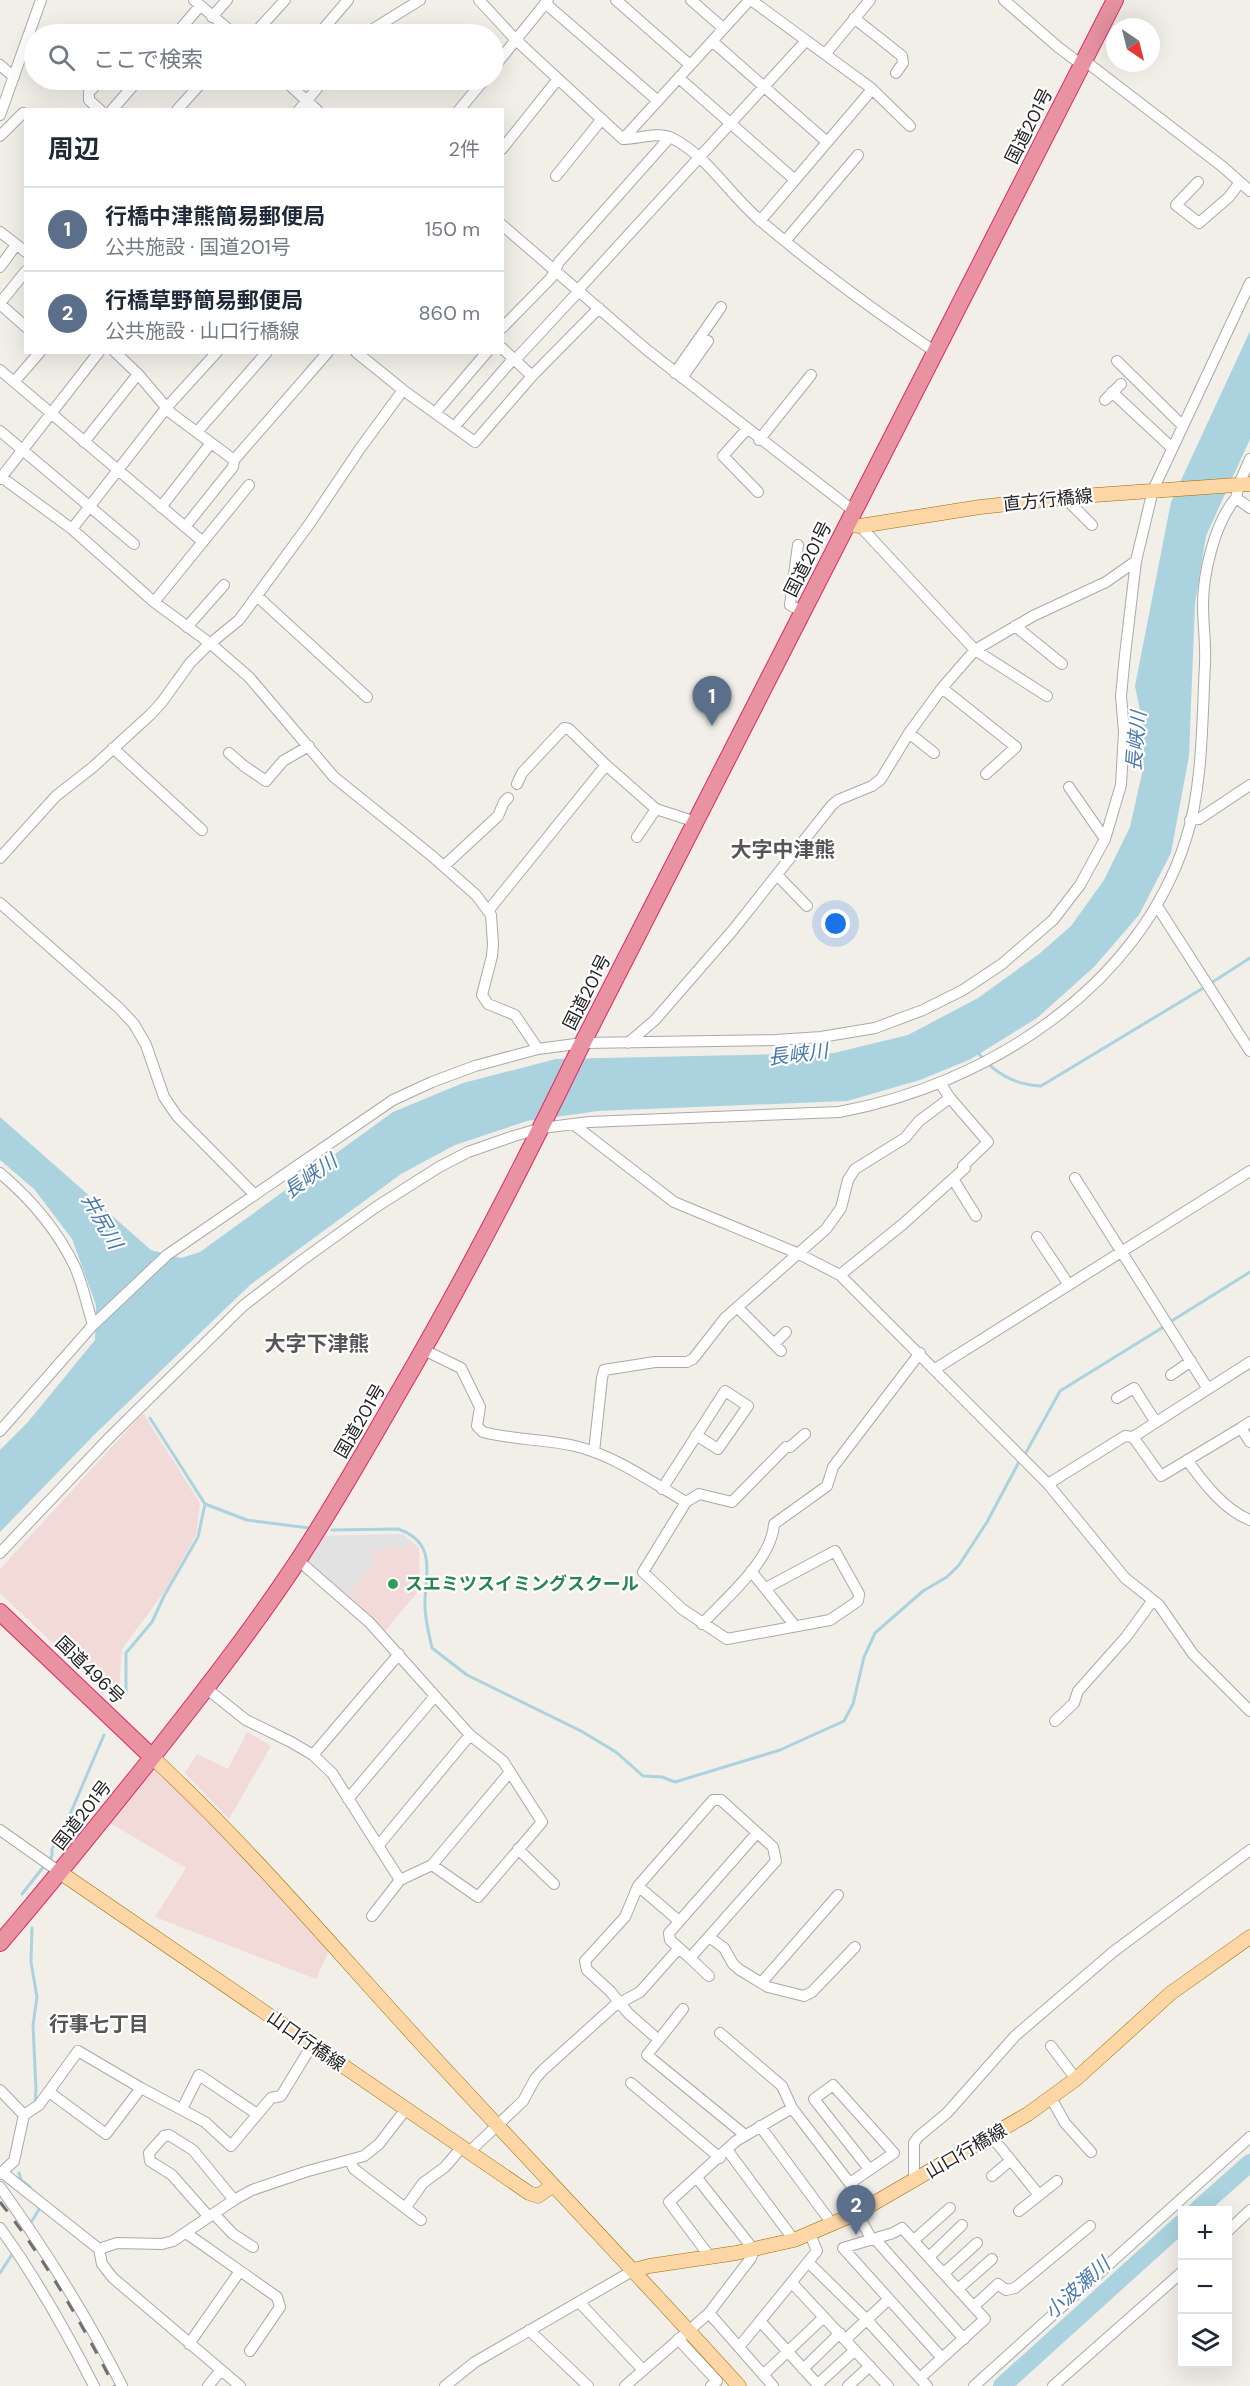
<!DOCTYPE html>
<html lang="ja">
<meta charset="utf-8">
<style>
:root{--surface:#fff;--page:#f2f2f3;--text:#1f2937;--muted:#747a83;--line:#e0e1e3;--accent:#d40000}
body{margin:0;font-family:"DM Sans","Noto Sans JP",sans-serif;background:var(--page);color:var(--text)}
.controls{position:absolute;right:18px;bottom:18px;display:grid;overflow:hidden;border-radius:0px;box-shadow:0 6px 24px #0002}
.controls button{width:54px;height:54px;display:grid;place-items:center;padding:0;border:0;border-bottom:2px solid var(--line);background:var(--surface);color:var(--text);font:30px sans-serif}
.compass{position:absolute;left:1106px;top:18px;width:54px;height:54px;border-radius:50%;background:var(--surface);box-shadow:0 6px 24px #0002;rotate:145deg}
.you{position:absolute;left:836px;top:924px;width:21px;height:21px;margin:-15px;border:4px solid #fff;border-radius:50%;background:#1a73e8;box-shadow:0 0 0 9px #1a73e833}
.badge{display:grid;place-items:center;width:39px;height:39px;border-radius:50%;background:var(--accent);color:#fff;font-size:20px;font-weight:700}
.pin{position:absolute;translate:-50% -50px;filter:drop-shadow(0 2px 3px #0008)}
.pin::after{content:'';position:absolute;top:32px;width:21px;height:18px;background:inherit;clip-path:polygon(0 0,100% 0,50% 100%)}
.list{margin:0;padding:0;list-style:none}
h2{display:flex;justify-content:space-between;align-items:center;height:78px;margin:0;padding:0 24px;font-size:26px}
h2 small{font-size:20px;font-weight:400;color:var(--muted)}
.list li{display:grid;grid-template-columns:39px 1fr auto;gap:18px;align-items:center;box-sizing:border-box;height:84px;padding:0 24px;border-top:2px solid var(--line)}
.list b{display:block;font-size:22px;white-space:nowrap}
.list p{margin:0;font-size:20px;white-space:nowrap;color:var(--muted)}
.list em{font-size:20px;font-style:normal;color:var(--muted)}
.icon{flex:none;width:33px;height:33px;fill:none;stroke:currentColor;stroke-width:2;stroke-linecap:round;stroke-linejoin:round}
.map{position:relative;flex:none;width:1250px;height:2386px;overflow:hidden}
.search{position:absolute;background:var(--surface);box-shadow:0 6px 24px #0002;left:24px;top:24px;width:480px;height:66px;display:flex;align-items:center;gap:15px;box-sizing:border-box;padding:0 21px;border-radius:33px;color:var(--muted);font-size:22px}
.panel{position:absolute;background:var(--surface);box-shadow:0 6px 24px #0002;left:24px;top:108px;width:480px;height:246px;border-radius:0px}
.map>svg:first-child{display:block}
.commercial{fill:#f2dad9}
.parking{fill:#e2e2e2}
.water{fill:#aad3df}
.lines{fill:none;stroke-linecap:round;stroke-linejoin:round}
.stream{stroke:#aad3df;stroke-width:3}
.river{stroke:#aad3df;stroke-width:18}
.minor-casing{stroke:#a9a9a9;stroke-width:12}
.major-casing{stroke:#a06b00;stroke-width:15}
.highway-casing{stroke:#dc2a67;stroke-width:18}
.minor{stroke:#fff;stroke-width:10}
.major{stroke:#fcd6a4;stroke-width:14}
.highway{stroke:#e892a2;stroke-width:16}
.rail{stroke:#707070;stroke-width:3;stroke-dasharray:12 12;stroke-linecap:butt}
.leisure-dot{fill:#2e9e5b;stroke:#fff;stroke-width:2}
.labels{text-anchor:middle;stroke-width:4.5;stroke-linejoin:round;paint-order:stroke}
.street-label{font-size:18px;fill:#222;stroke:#fff}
.leisure-label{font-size:18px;font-weight:bold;fill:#27864d;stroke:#fff;text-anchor:start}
.water-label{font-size:20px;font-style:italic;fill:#4a7aab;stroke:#fff}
.neighbourhood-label{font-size:20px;font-weight:bold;fill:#555;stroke:#fff}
.quarter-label{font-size:21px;font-weight:bold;fill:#555;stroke:#fff}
</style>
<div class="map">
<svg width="1250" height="2386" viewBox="0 0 1250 2386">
<rect width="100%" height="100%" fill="#f2efe9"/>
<path class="commercial" d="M 143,1413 L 200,1503 L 196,1535 L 167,1588 L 122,1649 L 119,1688 L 85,1674 L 0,1593 L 0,1569 Z
M 403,1534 L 419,1548 L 420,1589 L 385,1631 L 305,1561 L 325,1536 Z
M 247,1732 L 271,1746 L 229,1819 L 185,1773 L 197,1754 L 228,1769 Z
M 152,1757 L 331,1946 L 316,1979 L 155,1917 L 186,1868 L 103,1819 Z"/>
<path class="parking" d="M 402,1534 L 411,1542 L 406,1547 L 371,1550 L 373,1565 L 346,1597 L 305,1561 L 325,1536 Z"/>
<path class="water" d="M 1250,331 L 1250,439 L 1206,536 L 1195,604 L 1189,756 L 1171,853 L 1139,915 L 1094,967 L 1037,1018 L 971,1059 L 920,1080 L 847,1101 L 598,1111 L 527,1121 L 455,1145 L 401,1174 L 250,1285 L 94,1435 L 0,1532 L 0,1450 L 28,1422 L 95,1340 L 96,1305 L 72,1239 L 34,1189 L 0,1160 L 0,1117 L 151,1250 L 181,1258 L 200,1252 L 393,1112 L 463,1083 L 556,1059 L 834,1053 L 908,1035 L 978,998 L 1039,954 L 1071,926 L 1104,880 L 1130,827 L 1142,773 L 1141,716 L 1135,686 L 1171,502 Z"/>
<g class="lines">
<path class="stream" d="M 1211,983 L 1250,958
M 978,1053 C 995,1073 1014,1085 1041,1086 L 1205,987
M 1170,1322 L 1250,1272
M 150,1418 L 205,1504 L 247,1520 L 309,1528
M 1024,1456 L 1060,1391 L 1165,1326
M 332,1530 L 398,1529 C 436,1542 426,1571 425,1601 C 424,1617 429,1633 432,1648 L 467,1675 L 581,1731 L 616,1752 L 643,1776 L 662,1777 L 675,1782 L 780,1750 L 844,1721 L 853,1704 L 864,1657 L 875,1633 L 923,1591 L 947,1577 L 959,1565 L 987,1522 L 1020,1460
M 126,1692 L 126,1653 L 152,1622 L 164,1596 L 198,1537 L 205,1504
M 22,1894 L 52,1856 L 52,1849 L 68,1819 L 104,1735
M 32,1928 L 31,1962 L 37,1997 L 33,2025 L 36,2090 L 35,2103
M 19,2173 L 21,2180 L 30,2187
M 32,2221 L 41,2206
M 0,2273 L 13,2253"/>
<path class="river" d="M 1197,2210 L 1250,2163
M 1002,2386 L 1182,2223"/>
<defs>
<path id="minor" d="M 194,0 L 234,34
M 479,0 L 516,40 L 623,139 C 639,139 657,131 672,138 C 709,157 731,197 762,222 C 816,268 875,311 934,351
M 616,0 L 690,65
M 691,0 L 723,28
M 751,0 L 871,88 L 910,126
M 1004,0 L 1058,47 L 1082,65 L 1089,64 L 1223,167 L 1250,191
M 545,3 L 658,101
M 212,17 L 227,0
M 854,18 L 902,56 L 903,63 L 896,73
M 176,34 L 200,6
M 254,34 L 285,0
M 319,34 L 348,0
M 365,34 L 420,0
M 712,41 L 827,142
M 826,53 L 870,0
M 0,65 L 14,77
M 494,67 L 548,0
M 679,78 L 795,180
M 284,80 L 317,110
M 98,83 L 89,92 L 89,100 L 100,110
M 112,110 L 138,80
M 177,110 L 204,80
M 299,110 L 324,80
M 459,110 L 484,80
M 0,115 L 41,0
M 0,136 L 23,113 L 26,115
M 623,139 L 746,4
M 502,149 L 558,79
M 556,176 L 602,119
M 1198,182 L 1176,205 L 1199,223 L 1229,197 L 1240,182
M 760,221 L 869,93
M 502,225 L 647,350 L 855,512
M 0,232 L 26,252
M 786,240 L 858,155
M 0,267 L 16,245
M 578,290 L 803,44
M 0,303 L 26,271
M 0,304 L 26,327
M 502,328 L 551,278 L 559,262 L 670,137
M 502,348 L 532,376
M 115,352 L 138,374 L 171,413 L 234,460
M 356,352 L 403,390 L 475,442 L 532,376 L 599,308
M 515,360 L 579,291
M 1117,361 L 1183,426
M 0,370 L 203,542
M 675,373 L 721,307
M 682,378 L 708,341
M 14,382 L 40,352
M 1112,392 L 1172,448
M 1105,400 L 1121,384
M 435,413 L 487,352
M 454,427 L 514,358
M 747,429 L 723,456 L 758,492
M 0,431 L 134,544
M 197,432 L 267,352
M 759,440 L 811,375
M 84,442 L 138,374
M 1250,459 L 1239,484 L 1236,498 L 1250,508
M 0,476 L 72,529 L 154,602 L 211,644 L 249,677 L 334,777 L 432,856 L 476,895 L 491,915 L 493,944 L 492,956 L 482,995 L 488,1004 L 515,1015 L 538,1049
M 0,479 L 99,352
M 1065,498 L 1092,525
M 161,507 L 211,443
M 860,526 L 975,650 L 1047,696
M 185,527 L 233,467 L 234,460 L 328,352
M 72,529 L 167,407 L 217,352
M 798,545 L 790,605 L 803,612
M 258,597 L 367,697
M 154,602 L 249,485
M 1015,626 L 1062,664
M 187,627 L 224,585
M 942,688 L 1016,747 L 986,774
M 909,733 L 934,753
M 113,748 L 202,830
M 229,753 L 244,766 L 266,781 L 283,761 L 309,746
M 517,784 L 522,773 L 564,728 L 569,729 L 606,765
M 1069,787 L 1105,839
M 1190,820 L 1199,819 L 1250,785
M 637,837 L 656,809
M 0,858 L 56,796 L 93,767 L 150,715 L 162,702 L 190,663 L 206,647 L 239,620 L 310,523 L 359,450 L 403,390
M 444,866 L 498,816 L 504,802 L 508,798
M 777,875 L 807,906
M 0,903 L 119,1008 L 134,1024 L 146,1045 L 164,1097 L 177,1116 L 255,1195
M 1157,906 L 1250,1051
M 488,911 L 606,765 L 656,809 L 696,822
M 628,1043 L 655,1020 L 733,930 L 832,805 L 838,800 L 872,786 L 881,779 L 909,733 L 942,688 L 975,650 L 1033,616 L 1106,582 L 1136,561
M 573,1124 L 674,1202 L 797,1253 L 840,1275 L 1048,1484 L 1125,1578 L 1159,1605 L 1193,1654 L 1250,1711
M 0,1173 C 32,1200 57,1229 75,1267 C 83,1285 87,1306 93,1325
M 1075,1178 L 1208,1389
M 953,1179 L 976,1216
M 1037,1237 L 1069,1285
M 840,1275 L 903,1224 L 965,1168 L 963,1166 L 988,1142 L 950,1098 L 940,1083
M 737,1307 L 781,1351
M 774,1344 L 786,1332
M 424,1350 L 461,1368 L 480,1407 L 477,1426 L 483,1432 C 513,1440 545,1439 575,1446 C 614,1455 651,1482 686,1502 L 643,1572 L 682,1609 L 727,1639 L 830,1620 L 858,1601 L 859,1594 L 835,1551 L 766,1588
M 935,1369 L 1250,1171
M 1171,1375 L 1191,1361
M 1117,1398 L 1134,1388 L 1155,1421
M 1250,1422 L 1241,1428 L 1250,1442
M 0,1431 L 93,1325 L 167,1255 L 393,1100 L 432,1082 L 475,1066 L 538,1049 L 583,1043 L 776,1040 L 821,1037 L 875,1028 L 923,1010 L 963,990 L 1002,964 L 1053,920 L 1080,885 L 1105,839 L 1121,785 L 1124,732 L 1121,696 L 1125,655 L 1136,561 L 1153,490 L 1250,283
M 1133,1437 L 1161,1476 L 1241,1428
M 594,1452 L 602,1378 L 604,1370 L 655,1362 L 687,1362 L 693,1359 L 725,1318 L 826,1229 L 841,1208 L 848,1180 L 855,1169 L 905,1138 L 919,1121 L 950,1098
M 1187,1460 C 1203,1482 1224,1510 1250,1520
M 1048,1484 L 1125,1436 L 1133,1437 L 1250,1362
M 662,1489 L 725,1391 L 748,1406 L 718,1449 L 696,1435
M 686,1502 L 699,1494 L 732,1502 L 786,1447 L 790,1447 L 805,1434
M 0,1553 L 110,1437 L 243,1306 L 301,1261 L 376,1207 L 439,1167 L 468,1152 L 514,1136 L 542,1128 L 589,1122 L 839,1112 C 986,1085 1139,988 1186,839 C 1203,786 1202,720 1205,664 C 1206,644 1203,625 1203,605 C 1203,573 1215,522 1236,498
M 298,1560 L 370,1623 L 470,1735 L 503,1761 L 542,1822 L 478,1897 L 432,1865
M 751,1571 L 795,1626
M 702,1624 C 726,1598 772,1560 774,1524 L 827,1486 L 833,1467 L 920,1353
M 207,1689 L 246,1720 L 291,1742 L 313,1755 L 399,1654
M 1055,1721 L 1074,1703 L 1078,1691 L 1126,1637 L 1153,1600
M 313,1755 L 332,1773 L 400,1880 L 372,1916
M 348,1799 L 435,1696
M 0,1830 L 61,1873
M 378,1846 L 470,1735
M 518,1849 L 554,1884
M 400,1880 L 432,1865 L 510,1772
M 638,1886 L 679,1921
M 709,1937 L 724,1948 L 733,1964 L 740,1970 L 768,1987 L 804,1996 L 812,1992 L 855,1947
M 690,1958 L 709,1976
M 762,1982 L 838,1895
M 683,2009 L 647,2055 L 745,2135
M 720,2033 L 782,2086 L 792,2108
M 653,2035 L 629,2014 L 610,1991 L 587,1970 L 585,1961 L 625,1917 L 638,1886 L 713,1800 L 721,1800 L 773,1847 L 776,1861 L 690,1958 L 679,1948
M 1051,2046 L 1076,2079
M 631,2083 L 720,2158
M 0,2090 L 24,2115 L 14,2161 L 0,2174
M 49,2092 L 106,2134 L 141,2088
M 1051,2098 L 1065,2123 L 1091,2152
M 182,2109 L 199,2075 L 257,2114
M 24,2115 L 39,2105 L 78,2051 L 141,2088 L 205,2122 L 231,2146 L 271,2098 L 281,2096 L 312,2045
M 760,2126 L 833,2225
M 992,2137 L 1039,2195
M 728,2151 L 794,2240
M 469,2152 L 523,2101 L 535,2079 L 543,2070 L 614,2006 L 640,1992 L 679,1948 L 670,1940 L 669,1933 L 757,1833
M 350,2161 L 354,2169 L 421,2220
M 3,2173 L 99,2249 L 102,2264 L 113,2278 L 240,2386
M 992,2176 L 1011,2160
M 914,2181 L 914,2143 L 918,2137 L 947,2113 L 1015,2036 L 1113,1952 L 1250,1850
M 850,2183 L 894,2153 L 833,2085 L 814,2099 L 869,2169
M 0,2187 C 46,2251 87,2316 122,2386
M 406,2207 L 423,2183 L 445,2167 L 462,2147
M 1019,2211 L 1057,2181
M 857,2213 L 872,2240
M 214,2214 L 233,2234 L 253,2247
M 209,2217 L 172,2175 L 150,2161 L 149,2153 L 164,2136 L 169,2135 L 193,2150 L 234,2200
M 0,2228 C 37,2279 66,2331 94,2386
M 1228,2231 L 1250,2210
M 186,2233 L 277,2297 L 280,2307 L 250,2351
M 875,2239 L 964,2339
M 914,2240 L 950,2208
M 99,2249 L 117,2243 L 162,2244 L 173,2241 L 234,2200 L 252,2190 L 308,2171 L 364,2156 L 379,2144 L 406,2109
M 710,2257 L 669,2202 L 736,2141 L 792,2108 L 868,2207
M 929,2257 L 962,2225
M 808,2262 L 867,2320 L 927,2386
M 944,2273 L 977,2243
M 792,2283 L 888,2386
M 958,2289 L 992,2259
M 579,2302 L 643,2370
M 974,2306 L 998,2284 L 1006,2290 L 1015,2288 L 1090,2226
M 709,2313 L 773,2386
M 760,2321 L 819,2386
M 529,2330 L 588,2386
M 678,2339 L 717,2381 L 711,2386
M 846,2339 L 889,2299
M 189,2344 L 240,2271
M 739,2347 L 817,2251 L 810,2234
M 803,2369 L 840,2333
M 763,2375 L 824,2317
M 920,2378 L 985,2319 L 902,2228 L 893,2233 L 843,2248 L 942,2358
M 818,2384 L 855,2350
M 208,2386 L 221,2370
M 445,2386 L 475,2362 L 634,2270
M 625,2386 L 709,2313 L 751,2258 L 754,2250 L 697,2178
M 848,2386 L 870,2366
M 974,2386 L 1250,2137
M 1053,2386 L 1182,2272"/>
<path id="major" d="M 848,525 L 860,526 L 980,507 L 1081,496 L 1250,484
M 152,1757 C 247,1845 331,1945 419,2041 C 525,2156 634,2270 739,2386
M 61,1873 L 529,2193 L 538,2196 L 552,2186
M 634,2270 L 649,2266 L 736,2253 L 794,2240 L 857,2213 L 1028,2114 L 1076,2079 L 1171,1993 L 1250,1937"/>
<path id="highway" d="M 0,1612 L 152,1757
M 0,1943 C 50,1885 98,1825 146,1765 C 198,1699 250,1633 297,1562 C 332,1509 364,1453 396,1397 C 462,1284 522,1168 579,1050 L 1115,0"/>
</defs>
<use href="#minor" class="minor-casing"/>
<use href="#major" class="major-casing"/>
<use href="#highway" class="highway-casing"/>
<use href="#minor" class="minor"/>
<use href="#major" class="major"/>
<use href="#highway" class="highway"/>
<path class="rail" d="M 0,2202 C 44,2258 81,2322 114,2386"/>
</g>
<circle class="leisure-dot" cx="393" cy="1584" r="6"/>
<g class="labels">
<g class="street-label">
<text transform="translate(1029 126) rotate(-63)" y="6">国道201号</text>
<text transform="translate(1048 500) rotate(-6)" y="6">直方行橋線</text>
<text transform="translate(808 559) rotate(-63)" y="6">国道201号</text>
<text transform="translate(587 992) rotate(-63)" y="6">国道201号</text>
<text transform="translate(360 1421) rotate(-60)" y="6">国道201号</text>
<text transform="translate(90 1670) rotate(44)" y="6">国道496号</text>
<text transform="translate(82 1815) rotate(-52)" y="6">国道201号</text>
<text transform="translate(306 2041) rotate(35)" y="6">山口行橋線</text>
<text transform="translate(966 2151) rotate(-30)" y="6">山口行橋線</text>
</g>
<g class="leisure-label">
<text x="405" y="1590">スエミツスイミングスクール</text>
</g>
<g class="water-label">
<text transform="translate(1136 741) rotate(-85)" y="7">長峡川</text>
<text transform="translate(798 1054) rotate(-7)" y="7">長峡川</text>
<text transform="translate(310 1176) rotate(-35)" y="7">長峡川</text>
<text transform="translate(102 1221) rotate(60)" y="7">井尻川</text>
<text transform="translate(1077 2288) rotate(-42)" y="7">小波瀬川</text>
</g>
<g class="neighbourhood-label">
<text x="99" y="2031">行事七丁目</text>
</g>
<g class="quarter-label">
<text x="783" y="857">大字中津熊</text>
<text x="317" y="1351">大字下津熊</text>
</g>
</g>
</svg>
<div class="controls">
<button>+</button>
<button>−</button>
<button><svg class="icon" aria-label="layers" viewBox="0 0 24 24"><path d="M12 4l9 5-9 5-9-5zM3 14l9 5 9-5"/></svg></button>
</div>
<svg class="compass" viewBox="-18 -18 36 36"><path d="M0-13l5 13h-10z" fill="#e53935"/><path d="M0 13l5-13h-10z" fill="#747a83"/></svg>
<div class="you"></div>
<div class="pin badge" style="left:712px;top:726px;background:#5c6f8a">1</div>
<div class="pin badge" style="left:856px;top:2235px;background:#5c6f8a">2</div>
<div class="search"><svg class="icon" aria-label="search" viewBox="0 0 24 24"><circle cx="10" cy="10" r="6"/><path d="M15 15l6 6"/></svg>ここで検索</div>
<section class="panel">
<h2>周辺<small>2件</small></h2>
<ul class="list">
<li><span class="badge" style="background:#5c6f8a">1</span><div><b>行橋中津熊簡易郵便局</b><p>公共施設 · 国道201号</p></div><em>150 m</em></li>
<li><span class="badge" style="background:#5c6f8a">2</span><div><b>行橋草野簡易郵便局</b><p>公共施設 · 山口行橋線</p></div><em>860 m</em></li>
</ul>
</section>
</div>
